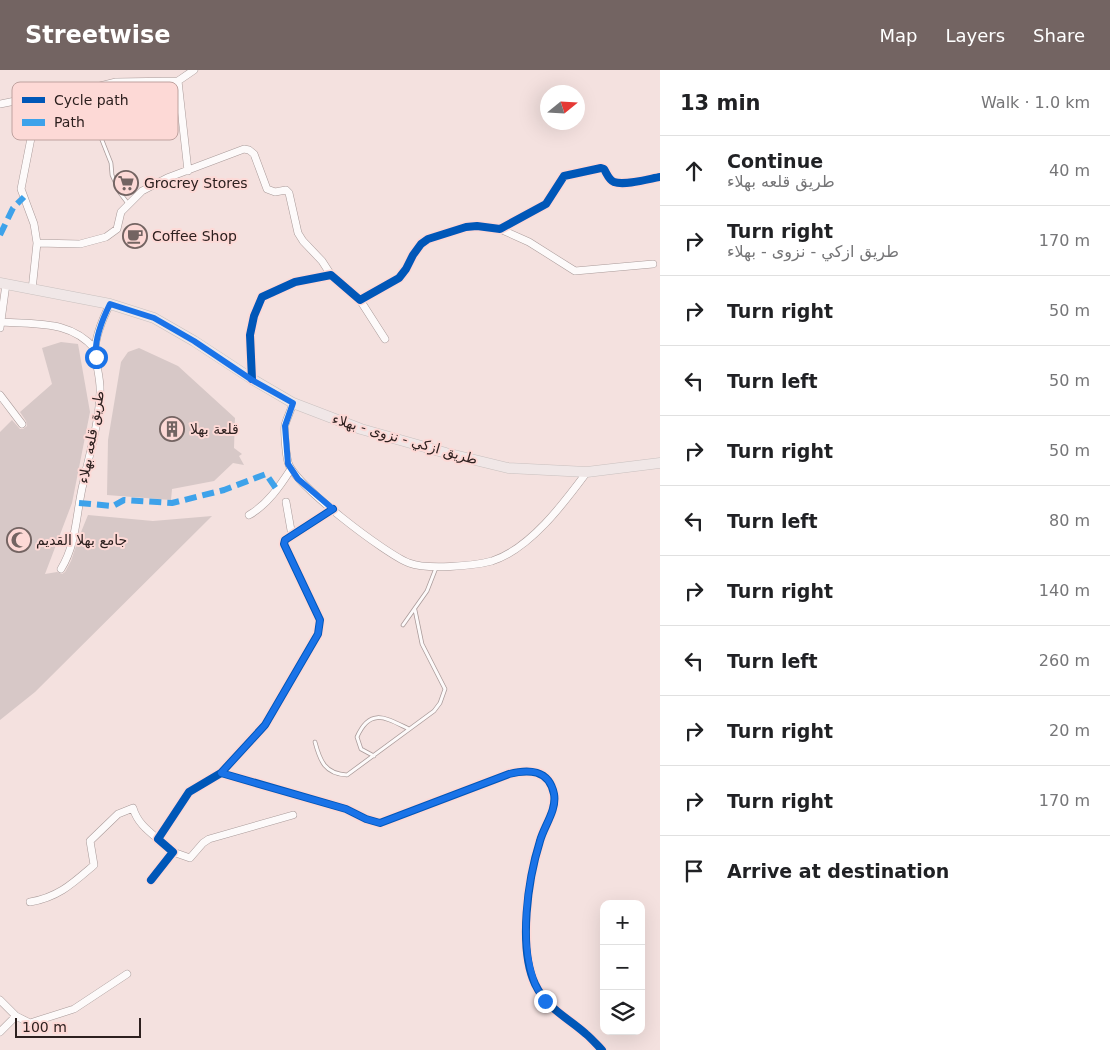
<!DOCTYPE html>
<meta charset="utf-8">
<style>
:root{--surface:#fff;--page:#f6f6f6;--text:#202124;--muted:#757577;--line:#e0e0e0;--accent:#736462}
body{margin:0;font-family:"DejaVu Sans",Vazirmatn,sans-serif;background:var(--page);color:var(--text)}
.controls{position:absolute;right:15px;bottom:15px;display:grid;overflow:hidden;border-radius:10px;box-shadow:0 5px 20px #0002}
.controls button{width:45px;height:45px;display:grid;place-items:center;padding:0;border:0;border-bottom:1px solid var(--line);background:var(--surface);color:var(--text);font:25px sans-serif}
.compass{position:absolute;left:540px;top:15px;width:45px;height:45px;border-radius:50%;background:var(--surface);box-shadow:0 5px 20px #0002;rotate:72deg}
.scale{position:absolute;left:15px;bottom:12px;width:126px;box-sizing:border-box;padding-left:5px;border:2px solid #2d201f;border-top:0;font-size:14px;line-height:18px;white-space:nowrap;color:#2d201f;-webkit-text-stroke:4px #fdd9d6;paint-order:stroke}
.stop{position:absolute;width:15px;height:15px;margin:-11px;border:4px solid #1a73e8;border-radius:50%;background:#fff}
.stop.end{background:#1a73e8;border-color:#fff;box-shadow:0 1px 5px #0008}
.list{margin:0;padding:0;list-style:none}
h2{display:flex;justify-content:space-between;align-items:center;height:65px;margin:0;padding:0 20px;font-size:21px}
h2 small{font-size:16px;font-weight:400;color:var(--muted)}
.list li{display:grid;grid-template-columns:32px 1fr auto;gap:15px;align-items:center;box-sizing:border-box;height:70px;padding:0 20px;border-top:1px solid var(--line)}
.list b{display:block;font-size:19px;white-space:nowrap}
.list p{margin:0;font-size:16px;white-space:nowrap;color:var(--muted)}
.list em{font-size:16px;font-style:normal;color:var(--muted)}
.icon{flex:none;width:28px;height:28px;fill:none;stroke:currentColor;stroke-width:2;stroke-linecap:round;stroke-linejoin:round}
.map{position:relative;flex:none;width:660px;height:980px;overflow:hidden}
header{display:flex;align-items:center;gap:30px;box-sizing:border-box;height:70px;padding:0 25px;background:var(--accent);color:#fff}
header strong{font-size:24px}
nav{display:flex;gap:28px;margin-inline-start:auto;font-size:18px}
main{display:flex}
aside{flex:1;background:var(--surface)}
.map>svg:first-child{display:block}
.building{fill:#d7c8c7}
.lines{fill:none;stroke-linecap:round;stroke-linejoin:round}
.service-casing{stroke:#a99a99;stroke-width:4.5}
.minor-casing{stroke:#a99a99;stroke-width:8}
.primary-casing{stroke:#c9c0bf;stroke-width:11}
.service{stroke:#fdfafa;stroke-width:3}
.minor{stroke:#fdfafa;stroke-width:7}
.primary{stroke:#f0e7e7;stroke-width:10}
.quiet{stroke:#3ea2ea;stroke-width:6;stroke-dasharray:12 6;stroke-linecap:butt}
.cycleway-casing{stroke:#fdd9d6;stroke-width:11}
.cycleway{stroke:#0057b8;stroke-width:8}
.route{stroke:#1a73e8;stroke-width:6}
.labels{text-anchor:middle;stroke-width:4;stroke-linejoin:round;paint-order:stroke}
.poi-label{font-size:14px;fill:#2d201f;stroke:#fdd9d6;text-anchor:start}
.street-label{font-size:14px;fill:#2d201f;stroke:#fdd9d6}
.key{fill:#fdd9d6;stroke:#bfa29f;stroke-width:1}
.key-label{font-size:14px;fill:#2d201f}
</style>
<header>
<strong>Streetwise</strong>
<nav><a>Map</a><a>Layers</a><a>Share</a></nav>
</header>
<main>
<div class="map">
<svg width="660" height="980" viewBox="0 0 660 980">
<rect width="100%" height="100%" fill="#f4e1df"/>
<path class="building" d="M 61,272 L 78,274 L 90,342 L 72,433 L 45,504 L 57,502 L 62,504 L 65,502 L 71,491 L 79,467 L 88,445 L 153,451 L 212,446 L 35,622 L 0,650 L 0,362 L 12,350 L 20,359 L 23,359 L 27,356 L 26,351 L 20,342 L 52,314 L 42,278 Z
M 139,278 L 178,296 L 235,348 L 234,378 L 242,384 L 239,386 L 244,395 L 233,393 L 214,411 L 172,419 L 171,430 L 107,425 L 108,370 L 121,292 L 128,282 Z"/>
<g class="lines">
<defs>
<path id="service" d="M 90,46 L 96,55 L 111,93 L 112,105 L 120,123 L 129,135
M 403,555 L 427,521 L 436,498
M 315,672 C 320,691 325,704 347,705 L 434,641 L 440,633 L 445,619 L 422,574 L 415,540
M 374,686 L 361,679 L 357,667 C 370,637 386,648 409,659"/>
<path id="minor" d="M 178,11 L 188,101
M 100,16 L 116,12 L 178,11 L 194,0
M 25,29 L 66,27 L 100,16 L 103,29 L 99,40 L 76,53 L 33,58
M 0,34 L 25,29 L 33,58 L 21,119 L 34,154 L 37,173 L 32,220
M 500,159 L 529,172 L 575,201 L 653,194
M 37,173 L 80,174 L 106,167 L 117,159 L 121,142 L 142,121 L 167,108 L 244,79 L 249,80 L 254,84 L 267,119 L 275,122 L 286,120 L 289,123 L 298,163 L 303,171 L 322,191 L 331,205
M 360,230 L 385,269
M 2,252 C 37,255 70,250 95,279
M 0,258 L 6,214
M 252,309 L 250,265 L 254,246 L 262,227 L 295,212 L 331,205 L 360,230 L 399,208 L 406,199 L 413,185 L 421,174 L 428,169 L 466,157 L 477,156 L 500,159 L 546,134 L 564,106 L 601,98 L 604,99 C 607,104 609,110 614,112 C 624,116 649,109 660,107
M 0,325 L 22,354
M 293,333 C 291,340 287,348 285,355 C 284,362 286,384 288,392 C 293,414 387,485 409,493 C 427,500 473,496 492,491 C 530,479 564,433 587,402
M 286,432 L 292,466
M 249,445 C 267,435 280,416 291,399
M 61,499 C 77,473 76,443 83,414 C 89,385 99,354 100,323 C 101,309 96,296 95,282 C 95,266 103,248 110,234
M 221,703 L 346,739 L 366,749 L 380,753 L 509,704 C 528,699 549,699 554,724 C 557,740 544,756 540,771 C 528,809 518,877 535,914 C 547,939 567,947 586,964 C 592,969 597,975 602,980
M 173,782 L 190,788 L 203,773 L 209,769 L 293,745
M 151,810 L 173,782 L 158,769 L 189,722 L 221,703 L 265,655 L 318,564 L 320,550 L 284,474 L 285,470 L 333,439
M 30,832 C 59,827 73,813 94,795 L 90,771 L 118,744 L 133,738 C 137,752 147,760 158,769
M 0,930 L 16,946 L 30,953 L 74,939 L 127,904
M 0,962 L 16,946"/>
<path id="primary" d="M 0,213 L 110,234 L 154,248 L 194,271 L 252,309 L 293,333 L 361,359 L 446,383 L 508,398 L 587,402 L 660,393"/>
</defs>
<use href="#service" class="service-casing"/>
<use href="#minor" class="minor-casing"/>
<use href="#primary" class="primary-casing"/>
<use href="#service" class="service"/>
<use href="#minor" class="minor"/>
<use href="#primary" class="primary"/>
<path class="quiet" d="M 0,165 L 13,138 L 24,127
M 79,433 L 113,436 L 124,430 L 172,433 L 224,420 L 266,404 L 277,420"/>
<defs>
<path id="cycleway" d="M 252,309 L 250,265 L 254,246 L 262,227 L 295,212 L 331,205 L 360,230 L 399,208 L 406,199 L 413,185 L 421,174 L 428,169 L 466,157 L 477,156 L 500,159 L 546,134 L 564,106 L 601,98 L 604,99 C 607,104 609,110 614,112 C 624,116 649,109 660,107
M 221,703 L 346,739 L 366,749 L 380,753 L 509,704 C 528,699 549,699 554,724 C 557,740 544,756 540,771 C 528,809 518,877 535,914 C 547,939 567,947 586,964 C 592,969 597,975 602,980
M 151,810 L 173,782 L 158,769 L 189,722 L 221,703 L 265,655 L 318,564 L 320,550 L 284,474 L 285,470 L 333,439"/>
</defs>
<use href="#cycleway" class="cycleway-casing"/>
<use href="#cycleway" class="cycleway"/>
</g>
<g class="lines">
<path class="route" d="M 96,287 C 94,269 102,250 110,234 L 154,248 L 194,271 L 252,310 L 293,333 L 285,356 L 288,394 L 298,409 L 333,439 L 285,470 L 284,474 L 320,550 L 318,564 L 265,655 L 221,703 L 346,739 L 366,749 L 380,753 L 509,704 C 528,699 549,699 554,724 C 557,740 544,756 540,771 C 527,814 519,868 534,911 C 536,918 541,925 545,931"/>
</g>
<defs>
<symbol id="supermarket-ring" viewBox="-11 -11 22 22"><circle r="9.5" fill="#fdd9d6" stroke="#736462" stroke-width="1.5"/><path d="M-6-5.5h2.5l.6 2H6L4.5 2H-2.5L-4.4-4H-6ZM-1.5 3.2a1.3 1.3 0 1 0 .1 0ZM3 3.2a1.3 1.3 0 1 0 .1 0Z" fill="#736462"/></symbol>
<symbol id="cafe-ring" viewBox="-11 -11 22 22"><circle r="9.5" fill="#fdd9d6" stroke="#736462" stroke-width="1.5"/><path d="M-5.5-4.5H6V0H3Q3 3.5 0 3.5H-2.5Q-5.5 3.5-5.5 0ZM3-3.2v2h1.7v-2ZM-6 4.5H4V6H-6Z" fill="#736462"/></symbol>
<symbol id="building-ring" viewBox="-11 -11 22 22"><circle r="9.5" fill="#fdd9d6" stroke="#736462" stroke-width="1.5"/><path d="M-4-6H4V6H1V3H-1V6H-4ZM-2.5-4.3h1.7v1.8h-1.7ZM.8-4.3h1.7v1.8H.8ZM-2.5-1h1.7V.8h-1.7ZM.8-1h1.7V.8H.8Z" fill="#736462"/></symbol>
<symbol id="mosque-ring" viewBox="-11 -11 22 22"><circle r="9.5" fill="#fdd9d6" stroke="#736462" stroke-width="1.5"/><path d="M3.5-4.9A6 6 0 1 0 3.5 4.9A5 5 0 1 1 3.5-4.9Z" fill="#736462"/></symbol>
</defs>
<g fill-rule="evenodd">
<use href="#supermarket-ring" x="112" y="99" width="28" height="28"/>
<use href="#cafe-ring" x="121" y="152" width="28" height="28"/>
<use href="#building-ring" x="158" y="345" width="28" height="28"/>
<use href="#mosque-ring" x="5" y="456" width="28" height="28"/>
</g>
<g class="labels">
<g class="poi-label">
<text x="144" y="118">Grocrey Stores</text>
<text x="152" y="171">Coffee Shop</text>
<text x="190" y="364">قلعة بهلا</text>
<text x="36" y="475">جامع بهلا القديم</text>
</g>
<g class="street-label">
<text transform="translate(91 367) rotate(-80)" y="5">طريق قلعه بهلاء</text>
<text transform="translate(405 369) rotate(16)" y="5">طريق ازكي - نزوى - بهلاء</text>
</g>
</g>
<rect x="12" y="12" width="166" height="58" rx="8" class="key"/>
<rect x="22" y="27" width="23" height="6" fill="#0057b8"/>
<rect x="22" y="49" width="23" height="7" fill="#3ea2ea"/>
<g class="key-label">
<text x="54" y="35">Cycle path</text>
<text x="54" y="57">Path</text>
</g>
</svg>
<div class="controls">
<button>+</button>
<button>−</button>
<button><svg class="icon" aria-label="layers" viewBox="0 0 24 24"><path d="M12 4l9 5-9 5-9-5zM3 14l9 5 9-5"/></svg></button>
</div>
<svg class="compass" viewBox="-18 -18 36 36"><path d="M0-13l5 13h-10z" fill="#e53935"/><path d="M0 13l5-13h-10z" fill="#757577"/></svg>
<div class="scale">100 m</div>
<div class="stop" style="left:96px;top:287px"></div>
<div class="stop end" style="left:545px;top:931px"></div>
</div>
<aside>
<h2>13 min<small>Walk · 1.0 km</small></h2>
<ul class="list">
<li><svg class="icon" aria-label="ahead" viewBox="0 0 24 24"><path d="M12 20V5M6 11l6-6 6 6"/></svg><div><b>Continue</b><p>طريق قلعه بهلاء</p></div><em>40 m</em></li>
<li><svg class="icon" aria-label="right" viewBox="0 0 24 24"><path d="M7 20v-9h11M14 6l5 5-5 5"/></svg><div><b>Turn right</b><p>طريق ازكي - نزوى - بهلاء</p></div><em>170 m</em></li>
<li><svg class="icon" aria-label="right" viewBox="0 0 24 24"><path d="M7 20v-9h11M14 6l5 5-5 5"/></svg><div><b>Turn right</b></div><em>50 m</em></li>
<li><svg class="icon" aria-label="left" viewBox="0 0 24 24"><path d="M17 20v-9H6M10 6l-5 5 5 5"/></svg><div><b>Turn left</b></div><em>50 m</em></li>
<li><svg class="icon" aria-label="right" viewBox="0 0 24 24"><path d="M7 20v-9h11M14 6l5 5-5 5"/></svg><div><b>Turn right</b></div><em>50 m</em></li>
<li><svg class="icon" aria-label="left" viewBox="0 0 24 24"><path d="M17 20v-9H6M10 6l-5 5 5 5"/></svg><div><b>Turn left</b></div><em>80 m</em></li>
<li><svg class="icon" aria-label="right" viewBox="0 0 24 24"><path d="M7 20v-9h11M14 6l5 5-5 5"/></svg><div><b>Turn right</b></div><em>140 m</em></li>
<li><svg class="icon" aria-label="left" viewBox="0 0 24 24"><path d="M17 20v-9H6M10 6l-5 5 5 5"/></svg><div><b>Turn left</b></div><em>260 m</em></li>
<li><svg class="icon" aria-label="right" viewBox="0 0 24 24"><path d="M7 20v-9h11M14 6l5 5-5 5"/></svg><div><b>Turn right</b></div><em>20 m</em></li>
<li><svg class="icon" aria-label="right" viewBox="0 0 24 24"><path d="M7 20v-9h11M14 6l5 5-5 5"/></svg><div><b>Turn right</b></div><em>170 m</em></li>
<li><svg class="icon" aria-label="arrive" viewBox="0 0 24 24"><path d="M6 21V4h12l-3 4 3 4H6"/></svg><div><b>Arrive at destination</b></div></li>
</ul>
</aside>
</main>
